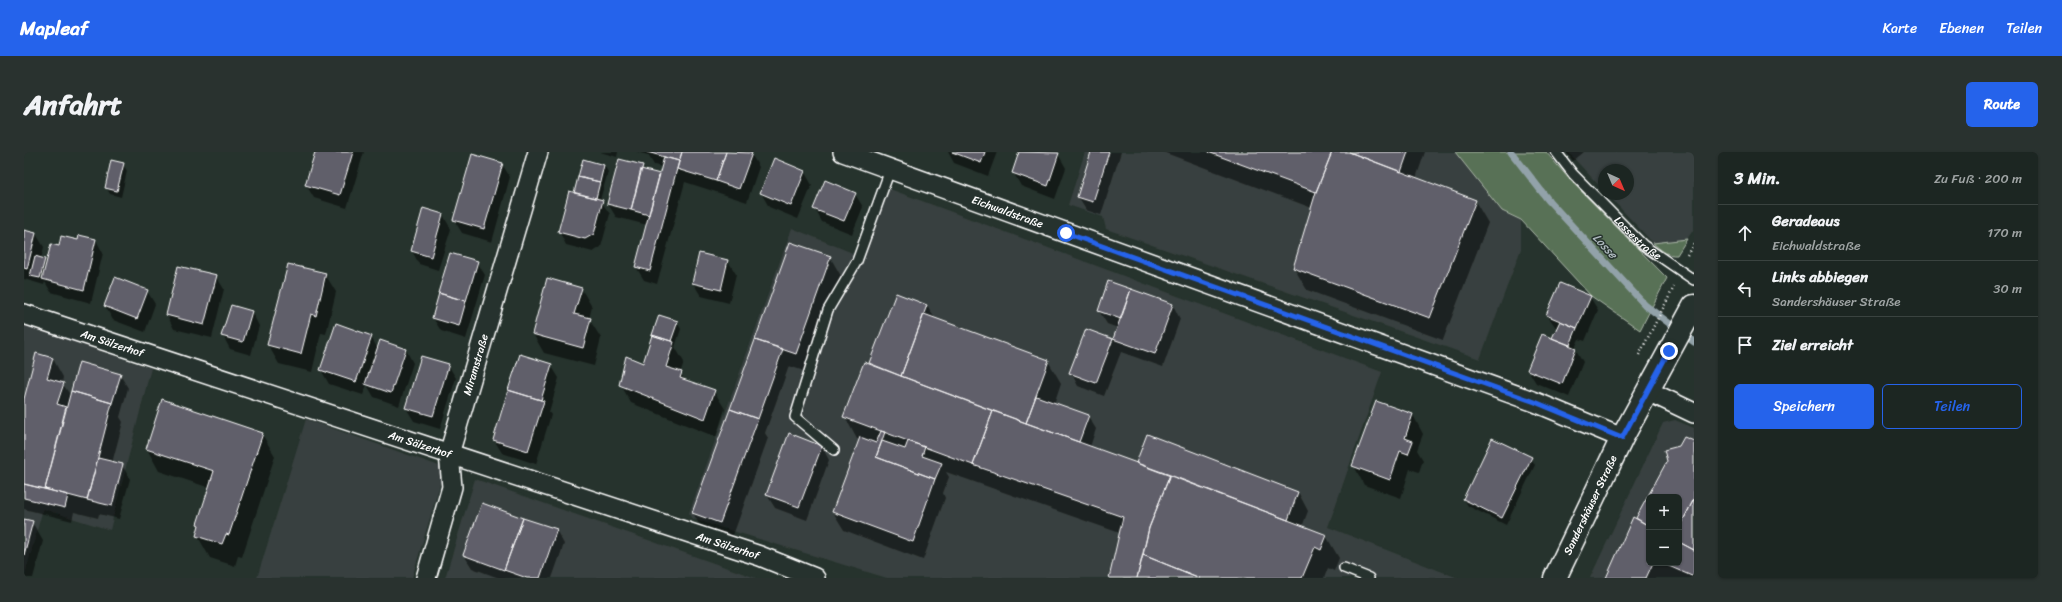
<!DOCTYPE html>
<html lang="de">
<meta charset="utf-8">
<style>
:root{--surface:#1c2622;--page:#29322f;--text:#f1f3f6;--muted:#a0a5a5;--line:#3a4340;--accent:#2563eb}
body{margin:0;font-family:Sriracha,sans-serif;background:var(--page);color:var(--text)}
.controls{position:absolute;right:12px;bottom:12px;display:grid;overflow:hidden;border-radius:6px;box-shadow:0 1px 3px #0004}
.controls button{width:36px;height:36px;display:grid;place-items:center;padding:0;border:0;border-bottom:1px solid var(--line);background:var(--surface);color:var(--text);font:20px sans-serif}
.compass{position:absolute;left:1574px;top:12px;width:36px;height:36px;border-radius:50%;background:var(--surface);box-shadow:0 1px 3px #0004;rotate:136deg}
.stop{position:absolute;width:12px;height:12px;margin:-9px;border:3px solid #2563eb;border-radius:50%;background:#fff}
.stop.end{background:#2563eb;border-color:#fff;box-shadow:0 1px 4px #0008}
.list{margin:0;padding:0;list-style:none}
h2{display:flex;justify-content:space-between;align-items:center;height:52px;margin:0;padding:0 16px;font-size:17px}
h2 small{font-size:13px;font-weight:400;color:var(--muted)}
.list li{display:grid;grid-template-columns:26px 1fr auto;gap:12px;align-items:center;box-sizing:border-box;height:56px;padding:0 16px;border-top:1px solid var(--line)}
.list b{display:block;font-size:15px;white-space:nowrap}
.list p{margin:0;font-size:13px;white-space:nowrap;color:var(--muted)}
.list em{font-size:13px;font-style:normal;color:var(--muted)}
.actions{display:flex;gap:8px;padding:12px 16px}
.actions a{flex:1;padding:9px 0;border:1px solid var(--accent);border-radius:6px;text-align:center;font-size:14px;color:var(--accent)}
.actions .main{background:var(--accent);color:#fff}
.icon{flex:none;width:22px;height:22px;fill:none;stroke:currentColor;stroke-width:2;stroke-linecap:round;stroke-linejoin:round}
.map{position:relative;flex:none;width:1670px;height:426px;overflow:hidden;border-radius:6px}
header{display:flex;align-items:center;gap:24px;box-sizing:border-box;height:56px;padding:0 20px;background:var(--accent);color:#fff}
header strong{font-size:19px}
nav{display:flex;gap:22px;margin-inline-start:auto;font-size:14px}
.intro{display:flex;align-items:center;justify-content:space-between;box-sizing:border-box;height:96px;padding:0 24px}
h1{margin:0;font-size:28px}
.button{padding:10px 18px;border-radius:6px;background:var(--accent);color:#fff;font-size:14px;font-weight:700}
main{display:flex;gap:24px;padding:0 24px}
aside{flex:1;background:var(--surface);border-radius:6px;box-shadow:0 1px 3px #0004}
.map>svg:first-child{display:block}
.built{fill:#38403f;fill-rule:evenodd}
.green{fill:#597156;stroke:#acb8aa}
.shadow{fill:#0007;fill-rule:evenodd}
.lines{fill:none;stroke-linecap:round;stroke-linejoin:round}
.stream{stroke:#92a2a9;stroke-width:7}
.building{fill:#615e6a;stroke:#fff}
.lane-casing{stroke:#fff;stroke-width:12}
.street-casing{stroke:#fff;stroke-width:22}
.secondary-casing{stroke:#fff;stroke-width:25}
.path{stroke:#fff;stroke-width:2.5;stroke-dasharray:1 3;stroke-linecap:butt}
.lane{stroke:#26332d;stroke-width:9}
.street{stroke:#26332d;stroke-width:19}
.secondary{stroke:#26332d;stroke-width:22}
.route{stroke:#2563eb;stroke-width:5}
.labels{text-anchor:middle;stroke-width:3;stroke-linejoin:round;paint-order:stroke}
.street-label{font-size:11px;fill:#fff;stroke:#26332d}
.water-label{font-size:12px;font-style:italic;fill:#aeb9be;stroke:#26332d}
</style>
<header>
<strong>Mapleaf</strong>
<nav><a>Karte</a><a>Ebenen</a><a>Teilen</a></nav>
</header>
<div class="intro"><h1>Anfahrt</h1><a class="button">Route</a></div>
<main>
<div class="map">
<svg width="1670" height="426" viewBox="0 0 1670 426">
<rect width="100%" height="100%" fill="#26332d"/>
<filter id="ink" filterUnits="userSpaceOnUse"><feTurbulence type="fractalNoise" baseFrequency=".025" numOctaves="2"/><feDisplacementMap in="SourceGraphic" scale="8" xChannelSelector="R" yChannelSelector="G"/><feConvolveMatrix kernelMatrix="1 2 1 2 8 2 1 2 1" color-interpolation-filters="sRGB"/></filter>
<g filter="url(#ink)">
<path class="built" d="M 1061,0 L 1431,0 L 1478,59 L 1497,68 L 1497,97 L 1456,207 L 1082,77 L 1079,65 L 1044,53 Z
M 1544,0 L 1670,0 L 1670,77 L 1663,87 L 1629,91 L 1583,42 L 1604,42 L 1604,18 L 1580,18 L 1580,39 Z
M 855,33 L 1358,220 L 1304,375 L 1434,426 L 863,426 L 669,367 L 665,361 L 768,76 L 831,102 Z
M 0,173 L 127,216 L 86,378 L 19,357 L 0,426 Z
M 282,267 L 421,316 L 388,426 L 233,426 Z
M 1651,268 L 1670,276 L 1670,426 L 1566,426 L 1639,271 ZM 1625,345 L 1655,345 L 1655,411 L 1625,411 Z
M 451,327 L 732,426 L 421,426 Z"/>
<path class="green" d="M 1431,0 L 1522,0 L 1546,28 L 1643,126 L 1616,178 L 1567,144 L 1497,68 L 1478,59 Z
M 1663,87 L 1653,103 C 1643,104 1637,98 1629,91 Z"/>
<path class="shadow" d="M 292,0 L 340,0 L 323,56 L 290,46 L 282,33 Z
M 576,0 L 594,0 L 593,5 Z
M 613,0 L 722,0 L 727,2 L 735,15 L 723,50 L 661,30 L 633,132 L 620,128 L 612,115 L 623,73 L 592,65 L 584,52 L 618,14 L 621,19 L 637,23 L 639,15 L 630,13 L 624,3 Z
M 924,0 L 973,0 L 964,24 L 930,11 Z
M 996,0 L 1028,0 L 1034,2 L 1042,16 L 1031,47 L 997,34 L 989,20 Z
M 1068,0 L 1097,0 L 1077,63 L 1062,58 L 1054,45 Z
M 1139,0 L 1401,0 L 1392,26 L 1451,49 L 1464,71 L 1419,188 L 1283,138 L 1270,116 L 1288,56 Z
M 1542,0 L 1560,0 L 1549,9 Z
M 99,12 L 103,19 L 97,45 L 86,42 L 82,35 Z
M 478,12 L 486,25 L 468,90 L 438,81 L 430,68 Z
M 580,13 L 584,20 L 576,48 L 586,62 L 577,95 L 569,100 L 542,93 L 535,79 L 551,42 Z
M 780,19 L 788,33 L 774,67 L 745,55 L 737,41 Z
M 831,42 L 839,55 L 828,82 L 798,70 L 791,57 Z
M 400,58 L 419,63 L 427,77 L 414,118 L 395,112 L 388,99 Z
M 0,79 L 12,82 L 20,95 L 17,107 L 21,108 L 23,111 L 36,95 L 54,89 L 72,88 L 79,101 L 67,151 L 27,140 L 21,130 L 20,133 L 0,127 Z
M 676,103 L 704,109 L 712,122 L 705,151 L 677,144 L 669,131 Z
M 806,105 L 817,124 L 783,220 L 765,214 L 741,281 L 744,286 L 707,389 L 679,379 L 669,361 Z
M 453,110 L 461,123 L 442,187 L 417,179 L 409,166 Z
M 301,122 L 312,140 L 302,182 L 297,181 L 288,220 L 255,212 L 244,193 Z
M 192,124 L 200,137 L 188,186 L 150,177 L 143,163 Z
M 557,136 L 568,155 L 565,167 L 577,186 L 570,214 L 520,201 L 509,182 Z
M 123,139 L 131,152 L 121,180 L 89,168 L 81,154 Z
M 1566,145 L 1574,158 L 1561,189 L 1555,187 L 1551,196 L 1559,210 L 1545,245 L 1512,231 L 1504,218 L 1531,188 L 1530,186 L 1533,177 L 1523,163 Z
M 903,153 L 911,167 L 1024,209 L 1037,231 L 1030,252 L 1064,264 L 1072,277 L 1066,295 L 1113,312 L 1274,340 L 1284,359 L 1278,375 L 1302,384 L 1315,406 L 1310,419 L 1304,416 L 1300,426 L 1086,426 L 1096,381 L 922,320 L 925,325 L 919,341 L 921,346 L 899,408 L 820,378 L 809,360 L 836,288 L 833,287 L 821,265 L 848,214 L 846,211 Z
M 1149,153 L 1156,167 L 1139,215 L 1097,200 L 1080,244 L 1054,234 L 1047,220 L 1063,178 L 1090,188 L 1094,176 L 1083,172 L 1075,159 Z
M 228,160 L 235,174 L 227,203 L 206,197 L 199,184 Z
M 636,164 L 653,170 L 657,177 L 651,195 L 660,210 L 656,221 L 662,230 L 690,239 L 701,257 L 692,285 L 607,251 L 597,233 L 620,212 Z
M 347,185 L 354,197 L 382,198 L 389,211 L 375,254 L 350,245 L 343,233 L 339,243 L 305,232 L 297,218 Z
M 496,203 L 527,213 L 535,226 L 525,260 L 527,263 L 512,312 L 478,301 L 470,288 Z
M 29,207 L 39,225 L 38,231 L 47,244 L 96,223 L 104,236 L 96,265 L 99,270 L 88,311 L 98,313 L 106,327 L 95,367 L 75,362 L 74,366 L 50,360 L 48,369 L 0,357 L 0,251 Z
M 424,213 L 432,226 L 416,277 L 390,269 L 382,256 Z
M 1389,263 L 1399,282 L 1393,298 L 1399,308 L 1395,320 L 1386,317 L 1377,346 L 1340,333 L 1330,314 Z
M 238,282 L 251,304 L 218,405 L 214,404 L 211,414 L 186,406 L 173,383 L 176,376 L 174,372 L 186,336 L 135,319 L 123,297 Z
M 1670,291 L 1670,426 L 1583,426 L 1644,309 ZM 1625,345 L 1655,345 L 1655,411 L 1625,411 Z
M 798,295 L 805,308 L 783,368 L 751,356 L 743,343 Z
M 1507,306 L 1511,313 L 1482,373 L 1444,354 L 1440,347 Z
M 0,368 L 8,370 L 19,389 L 9,426 L 0,426 Z
M 532,378 L 540,392 L 528,426 L 475,426 L 448,416 L 440,403 Z"/>
<g class="lines">
<path class="stream" d="M 1487,0 L 1525,49 L 1621,153 L 1670,190"/>
</g>
<path class="building" d="M 291,0 L 329,0 L 316,43 L 281,33 Z
M 623,0 L 658,0 L 655,9 Z
M 658,0 L 702,0 L 692,29 L 653,17 Z
M 702,0 L 728,1 L 715,37 L 692,29 Z
M 928,0 L 961,0 L 957,11 Z
M 995,0 L 1035,1 L 1024,34 L 988,21 Z
M 1067,0 L 1085,0 L 1069,50 L 1053,45 Z
M 1184,0 L 1308,0 L 1292,40 Z
M 1308,0 L 1325,0 L 1452,48 L 1406,166 L 1269,116 L 1292,40 Z
M 1325,0 L 1384,0 L 1377,20 Z
M 448,2 L 479,11 L 460,77 L 429,68 Z
M 640,5 L 655,9 L 626,119 L 611,115 Z
M 750,6 L 781,19 L 767,54 L 736,41 Z
M 559,7 L 580,13 L 576,30 L 554,25 Z
M 595,7 L 619,13 L 607,58 L 583,52 Z
M 87,8 L 100,11 L 93,39 L 81,36 Z
M 617,17 L 636,22 L 625,63 L 607,58 Z
M 554,25 L 576,30 L 572,46 L 550,41 Z
M 801,28 L 832,41 L 820,69 L 789,57 Z
M 545,39 L 579,48 L 570,82 L 561,87 L 534,80 Z
M 399,56 L 419,62 L 407,105 L 387,99 Z
M 0,78 L 12,81 L 3,117 L 0,116 Z
M 55,83 L 72,87 L 60,138 L 18,127 L 27,92 L 35,94 L 37,84 L 54,88 Z
M 766,90 L 807,104 L 772,202 L 731,188 Z
M 426,101 L 454,109 L 442,149 L 414,141 Z
M 675,101 L 704,108 L 697,138 L 668,131 Z
M 11,104 L 21,107 L 16,126 L 6,124 Z
M 264,112 L 302,121 L 292,164 L 287,162 L 277,202 L 243,193 Z
M 154,114 L 193,123 L 180,173 L 142,163 Z
M 91,125 L 124,138 L 113,167 L 80,154 Z
M 523,126 L 558,136 L 550,162 L 567,166 L 559,196 L 508,182 Z
M 1084,129 L 1107,137 L 1097,167 L 1074,159 Z
M 1536,131 L 1567,144 L 1553,176 L 1522,163 Z
M 1107,137 L 1149,152 L 1131,202 L 1089,187 Z
M 415,141 L 442,149 L 435,174 L 408,166 Z
M 872,141 L 903,153 L 877,224 L 845,211 Z
M 207,153 L 228,159 L 219,190 L 197,184 Z
M 900,162 L 1025,208 L 1002,271 L 877,224 Z
M 635,163 L 654,169 L 647,189 L 628,183 Z
M 1536,169 L 1553,176 L 1546,193 L 1528,186 Z
M 312,171 L 348,184 L 332,230 L 296,218 Z
M 1062,177 L 1089,187 L 1072,231 L 1045,221 Z
M 1518,182 L 1552,196 L 1538,232 L 1503,218 Z
M 628,183 L 650,190 L 642,215 L 658,220 L 656,226 L 691,238 L 681,267 L 595,233 L 602,204 L 619,211 Z
M 356,188 L 382,197 L 367,241 L 341,232 Z
M 731,188 L 759,197 L 734,267 L 706,257 Z
M 12,201 L 29,206 L 23,226 L 40,231 L 33,252 L 42,255 L 21,337 L 0,332 L 0,247 Z
M 496,202 L 528,212 L 517,248 L 484,238 Z
M 397,204 L 425,212 L 409,264 L 381,256 Z
M 55,210 L 97,222 L 88,251 L 47,239 Z
M 840,210 L 969,259 L 949,313 L 819,265 Z
M 484,238 L 520,249 L 504,299 L 469,288 Z
M 47,239 L 88,251 L 63,348 L 21,337 Z
M 1012,244 L 1065,263 L 1055,290 L 1002,271 Z
M 138,247 L 239,281 L 205,383 L 202,382 L 198,392 L 172,384 L 175,373 L 173,372 L 190,319 L 122,297 Z
M 1352,249 L 1389,262 L 1381,286 L 1389,289 L 1384,302 L 1376,299 L 1366,328 L 1328,314 Z
M 706,257 L 734,267 L 696,371 L 668,361 Z
M 969,259 L 1146,323 L 1125,376 L 1113,426 L 1085,426 L 1099,365 L 949,313 Z
M 857,279 L 861,280 L 852,305 L 911,327 L 889,390 L 808,360 L 836,285 L 852,291 Z
M 765,281 L 798,294 L 775,355 L 742,343 Z
M 1123,282 L 1274,340 L 1264,368 L 1112,311 Z
M 1660,285 L 1670,289 L 1670,347 L 1655,376 L 1655,345 L 1625,345 L 1625,374 L 1612,366 L 1643,309 L 1640,298 L 1655,294 Z
M 1468,286 L 1508,305 L 1478,366 L 1439,347 Z
M 858,289 L 881,297 L 884,289 L 901,295 L 898,304 L 918,311 L 911,327 L 852,305 Z
M 74,306 L 99,312 L 88,354 L 63,348 Z
M 1146,323 L 1303,383 L 1297,398 L 1291,395 L 1278,426 L 1176,426 L 1119,403 L 1125,376 Z
M 0,332 L 44,343 L 41,356 L 0,346 Z
M 1670,347 L 1670,398 L 1655,390 L 1655,376 Z
M 458,351 L 499,366 L 480,418 L 439,403 Z
M 1609,365 L 1625,374 L 1625,411 L 1629,411 L 1622,426 L 1582,426 Z
M 499,366 L 533,377 L 516,426 L 503,426 L 480,418 Z
M 0,367 L 9,369 L 0,403 Z
M 1655,390 L 1670,398 L 1670,425 L 1638,411 L 1655,411 Z
M 1119,403 L 1176,426 L 1113,426 Z"/>
<g class="lines">
<defs>
<g id="lane">
<path id="s1" d="M 1532,0 L 1549,22 L 1619,93 L 1670,128"/>
<path d="M 810,298 L 771,265 L 804,158 L 833,109 L 866,18"/>
<path d="M 1320,416 L 1345,426"/>
</g>
<g id="street">
<path id="s2" d="M 819,0 L 1511,250 L 1598,286"/>
<path id="s3" d="M 0,162 L 736,404 L 791,426"/>
<path d="M 1624,239 L 1670,261"/>
<path id="s4" d="M 402,426 L 428,335 L 425,302 L 514,0"/>
</g>
<g id="secondary">
<path id="s5" d="M 1531,426 L 1598,286 L 1670,154"/>
</g>
</defs>
<use href="#lane" class="lane-casing"/>
<use href="#street" class="street-casing"/>
<use href="#secondary" class="secondary-casing"/>
<path class="path" d="M 1663,103 L 1670,91
M 1615,203 L 1650,135"/>
<use href="#lane" class="lane"/>
<use href="#street" class="street"/>
<use href="#secondary" class="secondary"/>
</g>
</g>
<g class="lines" filter="url(#ink)">
<path class="route" d="M 1042,81 L 1511,250 L 1598,286 L 1645,199"/>
</g>
<g class="labels">
<g class="street-label">
<text dy="4" stroke="none"><textPath href="#s2" startOffset="175">Eichwaldstraße</textPath></text>
<text dy="4" stroke="none"><textPath href="#s1" startOffset="119">Lossestraße</textPath></text>
<text dy="4" stroke="none"><textPath href="#s3" startOffset="93">Am Sälzerhof</textPath></text>
<text dy="4" stroke="none"><textPath href="#s4" startOffset="221">Miramstraße</textPath></text>
<text dy="4" stroke="none"><textPath href="#s3" startOffset="417">Am Sälzerhof</textPath></text>
<text dy="4" stroke="none"><textPath href="#s5" startOffset="81">Sandershäuser Straße</textPath></text>
<text dy="4" stroke="none"><textPath href="#s3" startOffset="741">Am Sälzerhof</textPath></text>
</g>
<g class="water-label">
<text transform="translate(1581 94) rotate(47)" y="4">Losse</text>
</g>
</g>
</svg>
<div class="controls">
<button>+</button>
<button>−</button>
</div>
<svg class="compass" viewBox="-18 -18 36 36"><path d="M0-13l5 13h-10z" fill="#e53935"/><path d="M0 13l5-13h-10z" fill="#a0a5a5"/></svg>
<div class="stop" style="left:1042px;top:81px"></div>
<div class="stop end" style="left:1645px;top:199px"></div>
</div>
<aside>
<h2>3 Min.<small>Zu Fuß · 200 m</small></h2>
<ul class="list">
<li><svg class="icon" aria-label="ahead" viewBox="0 0 24 24"><path d="M12 20V5M6 11l6-6 6 6"/></svg><div><b>Geradeaus</b><p>Eichwaldstraße</p></div><em>170 m</em></li>
<li><svg class="icon" aria-label="left" viewBox="0 0 24 24"><path d="M17 20v-9H6M10 6l-5 5 5 5"/></svg><div><b>Links abbiegen</b><p>Sandershäuser Straße</p></div><em>30 m</em></li>
<li><svg class="icon" aria-label="arrive" viewBox="0 0 24 24"><path d="M6 21V4h12l-3 4 3 4H6"/></svg><div><b>Ziel erreicht</b></div></li>
</ul>
<div class="actions"><a class="main">Speichern</a><a>Teilen</a></div>
</aside>
</main>
